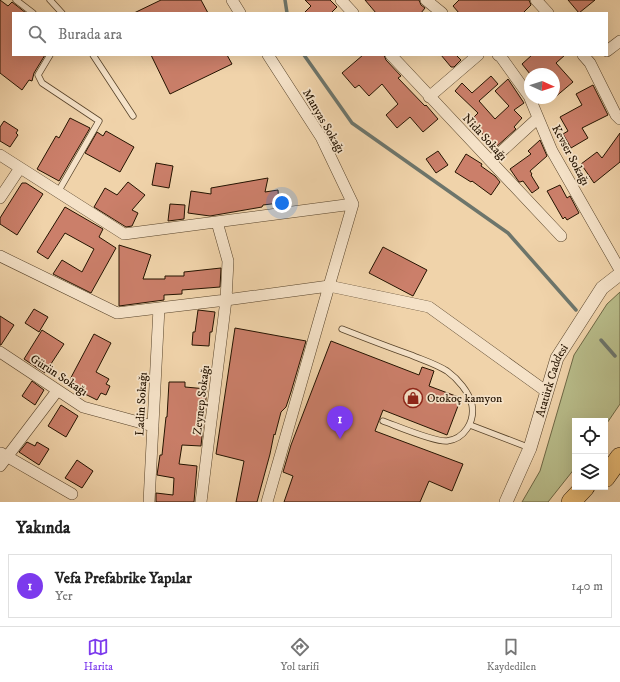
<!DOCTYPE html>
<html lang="tr">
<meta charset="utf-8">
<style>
:root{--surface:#fff;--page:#f6f6f6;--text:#222;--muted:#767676;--line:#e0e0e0;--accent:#7c3aed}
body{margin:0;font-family:"IM FELL DW Pica",serif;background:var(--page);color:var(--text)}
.controls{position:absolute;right:12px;bottom:12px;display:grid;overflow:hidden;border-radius:0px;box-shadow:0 4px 16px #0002}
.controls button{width:36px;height:36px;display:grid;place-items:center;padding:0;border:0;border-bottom:1px solid var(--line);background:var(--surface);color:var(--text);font:20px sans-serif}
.compass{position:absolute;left:524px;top:68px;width:36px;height:36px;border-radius:50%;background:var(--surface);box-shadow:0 4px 16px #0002;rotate:93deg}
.you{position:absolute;left:282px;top:203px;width:14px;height:14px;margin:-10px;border:3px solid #fff;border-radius:50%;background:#1a73e8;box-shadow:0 0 0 6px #1a73e833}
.badge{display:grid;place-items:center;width:26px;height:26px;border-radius:50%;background:var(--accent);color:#fff;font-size:13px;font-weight:700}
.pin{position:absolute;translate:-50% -33px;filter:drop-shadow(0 1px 2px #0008)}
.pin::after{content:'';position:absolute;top:21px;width:14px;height:12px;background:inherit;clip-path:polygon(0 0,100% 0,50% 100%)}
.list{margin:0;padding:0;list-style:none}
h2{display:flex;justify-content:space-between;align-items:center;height:52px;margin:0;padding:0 16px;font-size:17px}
h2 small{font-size:13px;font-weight:400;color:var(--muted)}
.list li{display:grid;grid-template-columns:26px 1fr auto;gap:12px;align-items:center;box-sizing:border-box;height:64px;margin:0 8px 8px;padding:0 8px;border:1px solid var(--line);border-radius:0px}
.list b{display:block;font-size:15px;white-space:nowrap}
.list p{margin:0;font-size:13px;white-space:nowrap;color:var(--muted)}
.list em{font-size:13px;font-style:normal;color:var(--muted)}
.icon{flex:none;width:22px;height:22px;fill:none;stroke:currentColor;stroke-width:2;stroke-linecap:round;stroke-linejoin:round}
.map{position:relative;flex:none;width:620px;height:502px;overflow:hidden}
.search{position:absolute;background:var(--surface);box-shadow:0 4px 16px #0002;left:12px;right:12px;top:12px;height:44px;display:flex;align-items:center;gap:10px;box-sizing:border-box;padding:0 14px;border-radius:0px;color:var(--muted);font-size:15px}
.sheet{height:124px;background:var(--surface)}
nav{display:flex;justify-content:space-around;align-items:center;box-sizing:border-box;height:56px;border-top:1px solid var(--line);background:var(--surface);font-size:11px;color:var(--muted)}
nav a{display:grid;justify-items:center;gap:2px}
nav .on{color:var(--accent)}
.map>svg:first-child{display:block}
.green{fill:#b8bc8a;stroke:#6e6845}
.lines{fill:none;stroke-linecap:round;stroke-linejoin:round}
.stream{stroke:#6d756b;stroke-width:3.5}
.building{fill:#cb7f6a;stroke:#241300}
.service-casing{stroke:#57432a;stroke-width:7}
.minor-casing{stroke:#57432a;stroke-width:12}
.tertiary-casing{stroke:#57432a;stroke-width:14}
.motorway-casing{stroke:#241300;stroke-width:20}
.service{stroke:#f5e2c8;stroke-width:5.5}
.minor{stroke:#f5e2c8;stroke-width:11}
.tertiary{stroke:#f5e2c8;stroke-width:13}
.motorway{stroke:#e8ba75;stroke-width:19}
.labels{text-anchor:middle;stroke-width:3.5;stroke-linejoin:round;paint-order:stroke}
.street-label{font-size:12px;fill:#241300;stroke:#f5e2c8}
.poi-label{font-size:12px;fill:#241300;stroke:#f5e2c8;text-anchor:start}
</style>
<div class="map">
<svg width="620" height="502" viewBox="0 0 620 502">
<rect width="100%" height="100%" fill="#f0d3aa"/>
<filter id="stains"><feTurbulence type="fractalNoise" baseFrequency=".005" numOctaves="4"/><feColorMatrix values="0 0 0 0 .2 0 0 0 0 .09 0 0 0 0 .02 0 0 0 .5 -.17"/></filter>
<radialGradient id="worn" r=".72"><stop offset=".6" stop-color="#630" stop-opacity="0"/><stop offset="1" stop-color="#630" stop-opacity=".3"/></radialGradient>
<path class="green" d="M 620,292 L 620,404 L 605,426 L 605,421 L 575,421 L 575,468 L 548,502 L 522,502 L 540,471 L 574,355 L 607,304 Z"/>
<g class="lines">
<path class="stream" d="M 285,0 L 287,13
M 304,55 L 352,123 L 508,233 L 576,310
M 601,340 L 615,356"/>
</g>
<path class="building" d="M 0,0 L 8,6 L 12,2 L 26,13 L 13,13 L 13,55 L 45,55 L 34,73 L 32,81 L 29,80 L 22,90 L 0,73 Z
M 161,0 L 201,0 L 208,13 L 134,13 Z
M 305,0 L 330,0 L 337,7 L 331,13 L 304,13 L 311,6 Z
M 365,0 L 419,0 L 421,5 L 425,8 L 421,13 L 376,13 Z
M 459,0 L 529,0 L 531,5 L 523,13 L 459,13 L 453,6 Z
M 568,0 L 595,0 L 579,13 Z
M 151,55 L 227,55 L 232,64 L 170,94 Z
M 363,55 L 384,55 L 386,60 L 401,76 L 398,78 L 425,106 L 426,105 L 438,119 L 423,132 L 410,117 L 397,128 L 386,115 L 398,104 L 382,84 L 369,96 L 359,85 L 355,88 L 342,73 Z
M 441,55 L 456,55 L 461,60 L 454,67 L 451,67 Z
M 532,55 L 565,55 L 556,63 L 573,82 L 554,98 L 554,74 L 530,74 L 522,64 Z
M 491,76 L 498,84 L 479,101 L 495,119 L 509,106 L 495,91 L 508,79 L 524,103 L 514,110 L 522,118 L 514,127 L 516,129 L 495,148 L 480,131 L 477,134 L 468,123 L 478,113 L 455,91 L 462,83 L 472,93 Z
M 593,85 L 608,115 L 582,128 L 588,138 L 571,148 L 563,134 L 568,131 L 560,117 L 582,105 L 576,94 Z
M 70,118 L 90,128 L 59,181 L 37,169 L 56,136 L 59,138 Z
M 4,121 L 18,130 L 16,133 L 18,135 L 10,147 L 0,141 L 0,127 Z
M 106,131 L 134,147 L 120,172 L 85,153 L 97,132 L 103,136 Z
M 620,133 L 620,162 L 594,183 L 581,164 L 597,152 L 602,158 Z
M 540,140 L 547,156 L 530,171 L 532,174 L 531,175 L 539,188 L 532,193 L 523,181 L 520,182 L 519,182 L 510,169 L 531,154 L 528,151 Z
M 438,151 L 448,165 L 436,173 L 426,159 Z
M 466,154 L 482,164 L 481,166 L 495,176 L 500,182 L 491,195 L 472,181 L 471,182 L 455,172 Z
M 156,163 L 173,166 L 169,188 L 152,185 Z
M 268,178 L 265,192 L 278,190 L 279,203 L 263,205 L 262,207 L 210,216 L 188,213 L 191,191 L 211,194 L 211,188 Z
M 128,182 L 145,195 L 132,210 L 138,213 L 132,226 L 126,227 L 94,207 L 105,188 L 117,195 Z
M 22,183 L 26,183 L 43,194 L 17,235 L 0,224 L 0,218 Z
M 560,185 L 567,198 L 570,196 L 579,213 L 567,220 L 565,217 L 563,219 L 547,191 Z
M 170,204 L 185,205 L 184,219 L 168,221 Z
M 65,207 L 103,229 L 99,237 L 116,248 L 91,293 L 53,274 L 62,260 L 82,272 L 94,249 L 65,233 L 48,259 L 37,252 Z
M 119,245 L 151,255 L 143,279 L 165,279 L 165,276 L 184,276 L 184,272 L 221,268 L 220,287 L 182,290 L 182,294 L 164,295 L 164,300 L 119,306 Z
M 383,247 L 427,270 L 413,296 L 369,273 Z
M 34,309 L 48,317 L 39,332 L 25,323 Z
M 198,310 L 215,312 L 212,332 L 210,332 L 209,346 L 192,345 L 193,332 L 195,332 Z
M 0,316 L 14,325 L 1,345 L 0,345 Z
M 235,328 L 306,341 L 291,392 L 286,407 L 281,412 L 275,435 L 274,434 L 270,454 L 257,502 L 236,502 L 244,461 L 216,454 Z
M 42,330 L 64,344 L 45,373 L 24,359 Z
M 94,334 L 111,343 L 96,372 L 109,379 L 106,384 L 110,386 L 106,395 L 101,393 L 97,400 L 67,385 Z
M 331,341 L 419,375 L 422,367 L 434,371 L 429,386 L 461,398 L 447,435 L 383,410 L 375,431 L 463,464 L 452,491 L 429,481 L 420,502 L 284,502 L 293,476 L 283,472 L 291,445 Z
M 32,381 L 44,390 L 35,405 L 22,396 Z
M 169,382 L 185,382 L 185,387 L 207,389 L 201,446 L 182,445 L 179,464 L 197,466 L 194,502 L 156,502 L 156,493 L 173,495 L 174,478 L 157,475 L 160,455 L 162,455 L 166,417 L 167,417 Z
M 61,405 L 78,416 L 66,437 L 48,426 Z
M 27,442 L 35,446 L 37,442 L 49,449 L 39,465 L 19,452 Z
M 77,460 L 93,471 L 82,488 L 65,478 Z"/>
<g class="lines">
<defs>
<path id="service" d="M 16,0 L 33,13
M 50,0 L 62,13
M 50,55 L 38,75 L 42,83 L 99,121 L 58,192
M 93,55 L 133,116
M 342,329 C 365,338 388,347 411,355 C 423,360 436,364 447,371 C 458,379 469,392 472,405 C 475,422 464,439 447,441 C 434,442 397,426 383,421
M 470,425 L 530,448"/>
<path id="minor" d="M 232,0 L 240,13
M 341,0 L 353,13
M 426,0 L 442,13
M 536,0 L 548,13
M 607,51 L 620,41
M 268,55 L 321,137 L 353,204
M 391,55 L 561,236
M 498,55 L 501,57 L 529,96 L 552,151 L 620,270
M 583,55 L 590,63 L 616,115 L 620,119
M 429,97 L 478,55
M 0,155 L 124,234 L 353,204 L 329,286 L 429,307 L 547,392
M 491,161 L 538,118
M 0,198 L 20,168
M 0,256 L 117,313 L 226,300 L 329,286 L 267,502
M 0,352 L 83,407 L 153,426
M 1,453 L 72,494
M 0,466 L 57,391
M 149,502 L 159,308
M 201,502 L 226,300 L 228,261 L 217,222"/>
<g id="tertiary">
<path id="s1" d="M 506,502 L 530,448 L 557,358 L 602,288 L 620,274"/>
</g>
<path id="motorway" d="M 605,478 L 620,457
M 571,502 L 585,487"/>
</defs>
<use href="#service" class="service-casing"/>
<use href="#minor" class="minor-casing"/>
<use href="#tertiary" class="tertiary-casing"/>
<use href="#motorway" class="motorway-casing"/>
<use href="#service" class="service"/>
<use href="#minor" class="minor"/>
<use href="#tertiary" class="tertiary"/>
<use href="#motorway" class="motorway"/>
</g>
<defs>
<symbol id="shop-ring" viewBox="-11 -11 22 22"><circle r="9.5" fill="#f5e2c8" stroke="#8f2418" stroke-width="1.5"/><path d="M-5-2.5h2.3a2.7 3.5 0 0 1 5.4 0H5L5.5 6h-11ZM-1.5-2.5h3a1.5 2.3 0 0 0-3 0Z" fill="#8f2418"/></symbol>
</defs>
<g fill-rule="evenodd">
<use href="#shop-ring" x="402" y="387" width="22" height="22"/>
</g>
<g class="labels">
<g class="street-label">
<text transform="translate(324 121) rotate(60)" y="4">Manyas Sokağı</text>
<text transform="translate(485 137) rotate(47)" y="4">Nida Sokağı</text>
<text transform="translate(571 155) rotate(62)" y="4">Kevser Sokağı</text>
<text transform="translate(59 375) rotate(33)" y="4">Gürün Sokağı</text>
<text dy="4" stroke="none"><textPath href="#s1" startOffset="130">Atatürk Caddesi</textPath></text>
<text transform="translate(201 400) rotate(-83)" y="4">Zeynep Sokağı</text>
<text transform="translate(141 404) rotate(-87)" y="4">Ladin Sokağı</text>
</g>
<g class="poi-label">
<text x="427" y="402">Otokoç kamyon</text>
</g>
</g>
<rect width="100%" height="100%" filter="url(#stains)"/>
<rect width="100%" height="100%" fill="url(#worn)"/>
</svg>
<div class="controls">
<button><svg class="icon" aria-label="locate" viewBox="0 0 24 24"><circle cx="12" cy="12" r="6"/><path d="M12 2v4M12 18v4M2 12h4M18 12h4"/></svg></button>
<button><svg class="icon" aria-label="layers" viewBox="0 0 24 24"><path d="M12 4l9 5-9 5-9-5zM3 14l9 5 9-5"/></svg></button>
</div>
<svg class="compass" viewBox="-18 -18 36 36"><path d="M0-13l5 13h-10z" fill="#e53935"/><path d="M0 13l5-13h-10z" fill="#767676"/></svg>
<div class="you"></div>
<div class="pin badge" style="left:340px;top:439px">1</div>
<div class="search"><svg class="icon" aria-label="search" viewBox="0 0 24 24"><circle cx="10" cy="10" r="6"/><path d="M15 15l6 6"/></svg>Burada ara</div>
</div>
<section class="sheet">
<h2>Yakında<small></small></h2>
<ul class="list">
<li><span class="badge">1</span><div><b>Vefa Prefabrike Yapılar</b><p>Yer</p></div><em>140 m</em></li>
</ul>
</section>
<nav>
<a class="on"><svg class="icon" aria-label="map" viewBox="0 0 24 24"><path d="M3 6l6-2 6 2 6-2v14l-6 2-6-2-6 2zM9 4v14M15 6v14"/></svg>Harita</a>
<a><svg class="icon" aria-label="directions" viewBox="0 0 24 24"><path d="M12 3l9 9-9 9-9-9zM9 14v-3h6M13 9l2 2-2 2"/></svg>Yol tarifi</a>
<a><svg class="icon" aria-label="saved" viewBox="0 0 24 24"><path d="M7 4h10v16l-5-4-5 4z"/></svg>Kaydedilen</a>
</nav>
